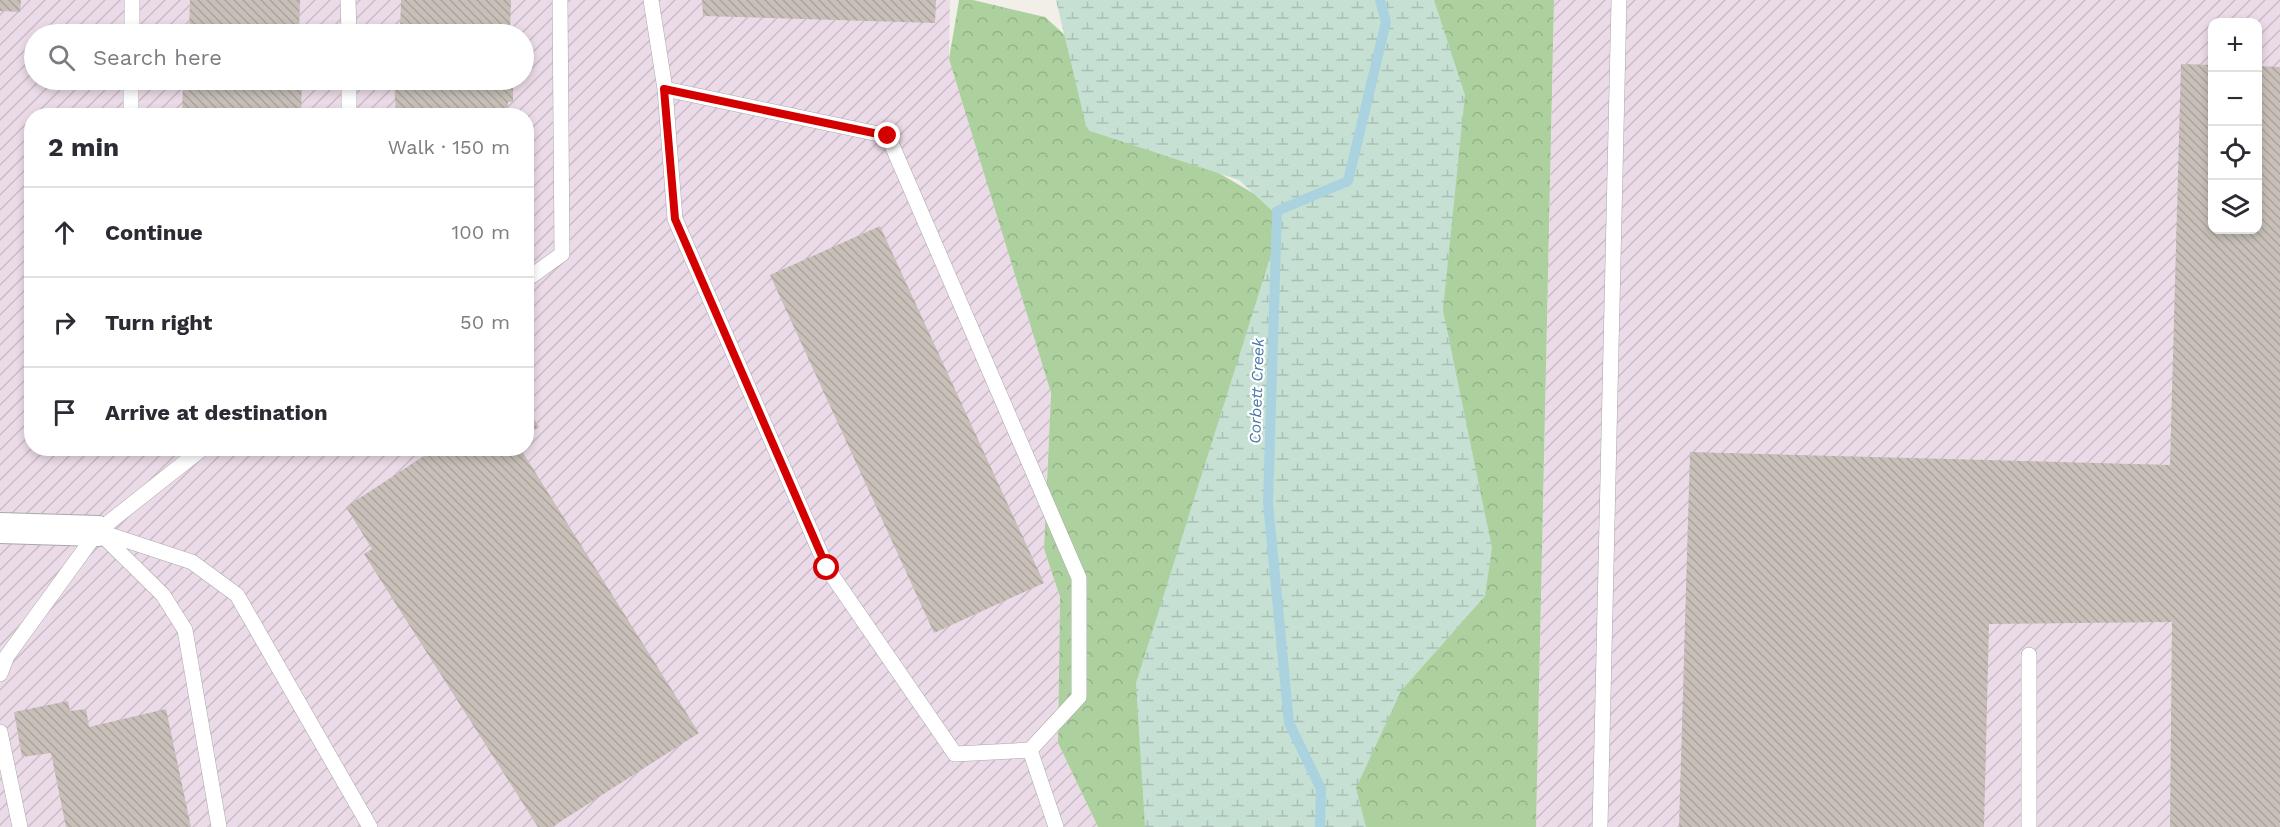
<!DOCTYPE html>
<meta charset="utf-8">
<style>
:root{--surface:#fff;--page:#f7f7f7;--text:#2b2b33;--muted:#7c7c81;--line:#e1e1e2}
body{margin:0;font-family:"Work Sans",sans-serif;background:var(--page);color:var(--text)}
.controls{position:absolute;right:18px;top:18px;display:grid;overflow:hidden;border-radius:12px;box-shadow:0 3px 9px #0003}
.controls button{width:54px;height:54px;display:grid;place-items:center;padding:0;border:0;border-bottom:2px solid var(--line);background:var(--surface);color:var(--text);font:30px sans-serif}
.stop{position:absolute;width:18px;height:18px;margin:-14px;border:4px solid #d40000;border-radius:50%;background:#fff}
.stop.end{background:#d40000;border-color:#fff;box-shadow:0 2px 6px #0008}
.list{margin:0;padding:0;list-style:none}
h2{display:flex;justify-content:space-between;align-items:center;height:78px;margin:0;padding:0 24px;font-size:26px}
h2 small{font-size:20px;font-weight:400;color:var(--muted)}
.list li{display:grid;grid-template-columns:39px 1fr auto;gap:18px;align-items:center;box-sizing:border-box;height:90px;padding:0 24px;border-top:2px solid var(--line)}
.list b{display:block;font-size:22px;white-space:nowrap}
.list em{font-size:20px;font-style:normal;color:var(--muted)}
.icon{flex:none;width:33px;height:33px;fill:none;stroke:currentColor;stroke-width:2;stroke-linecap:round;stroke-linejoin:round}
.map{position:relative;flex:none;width:2280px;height:827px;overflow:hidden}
.search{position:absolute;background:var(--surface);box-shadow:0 3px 9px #0003;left:24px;top:24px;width:510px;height:66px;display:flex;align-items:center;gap:15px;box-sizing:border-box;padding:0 21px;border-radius:33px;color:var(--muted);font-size:22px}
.panel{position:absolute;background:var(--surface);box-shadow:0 3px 9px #0003;left:24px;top:108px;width:510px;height:348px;border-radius:24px}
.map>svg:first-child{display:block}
.industrial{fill:url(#industrial-furrows);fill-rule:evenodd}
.forest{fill:url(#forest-crowns)}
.wetland{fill:url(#wetland-marsh)}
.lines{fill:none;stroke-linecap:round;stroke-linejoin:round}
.stream{stroke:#aad3df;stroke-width:10}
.building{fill:url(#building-back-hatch)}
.service-casing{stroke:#a9a9a9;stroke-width:16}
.minor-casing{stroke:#a9a9a9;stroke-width:32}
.service{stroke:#fff;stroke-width:15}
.minor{stroke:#fff;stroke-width:30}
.route{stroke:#d40000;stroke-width:8}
.labels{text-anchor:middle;stroke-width:4.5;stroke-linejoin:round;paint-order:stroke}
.water-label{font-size:16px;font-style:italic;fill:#4a7aab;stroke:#fff}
</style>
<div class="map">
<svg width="2280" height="827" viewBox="0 0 2280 827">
<defs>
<pattern id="industrial-furrows" width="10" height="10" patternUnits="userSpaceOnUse" patternTransform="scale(1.5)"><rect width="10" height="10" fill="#ebdbe8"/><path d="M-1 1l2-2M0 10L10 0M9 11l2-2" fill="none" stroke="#c9bcc7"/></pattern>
<pattern id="forest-crowns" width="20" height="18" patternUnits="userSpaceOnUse" patternTransform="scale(1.5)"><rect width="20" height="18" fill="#add19e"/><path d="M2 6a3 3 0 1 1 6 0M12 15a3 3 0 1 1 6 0" fill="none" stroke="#95b388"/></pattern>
<pattern id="wetland-marsh" width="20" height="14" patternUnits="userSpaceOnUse" patternTransform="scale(1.5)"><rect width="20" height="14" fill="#c6e0d4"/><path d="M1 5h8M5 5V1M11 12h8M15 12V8" fill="none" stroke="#aac0b6"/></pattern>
<pattern id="building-back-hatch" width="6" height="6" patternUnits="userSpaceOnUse" patternTransform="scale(1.5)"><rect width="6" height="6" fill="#c7bfb8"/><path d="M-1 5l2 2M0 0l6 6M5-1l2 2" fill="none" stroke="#aba49e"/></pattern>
</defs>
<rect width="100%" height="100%" fill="#f2efe9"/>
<path class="industrial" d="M 0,0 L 950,0 L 949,59 L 1051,393 L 1044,549 L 1060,597 L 1058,743 L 1098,827 L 0,827 ZM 34,34 L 524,34 L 524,80 L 34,80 ZM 32,116 L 526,116 L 526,448 L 32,448 Z
M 1551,0 L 2280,0 L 2280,827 L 1536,827 L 1554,9 ZM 2212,22 L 2258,22 L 2258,230 L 2212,230 Z"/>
<path class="forest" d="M 959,0 L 973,0 L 1045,17 L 1212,169 L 1341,245 L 1400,0 L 1554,0 L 1536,827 L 1098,827 L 1058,743 L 1060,597 L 1044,549 L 1051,393 L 949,59 Z"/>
<path class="wetland" d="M 1056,0 L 1434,0 L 1465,95 L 1443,310 L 1492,548 L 1485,596 L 1401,691 L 1356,788 L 1366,827 L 1145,827 L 1136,683 L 1282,220 L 1239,180 L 1087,130 Z"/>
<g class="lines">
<path class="stream" d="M 1320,827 L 1321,789 L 1289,723 L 1268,503 L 1277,211 L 1348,181 L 1386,22 L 1380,0"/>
</g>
<path class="building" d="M 0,0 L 21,0 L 20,12 L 0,11 Z
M 190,0 L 300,0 L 299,34 L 189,34 Z
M 401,0 L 511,0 L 510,34 L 400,34 Z
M 702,0 L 936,0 L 935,23 L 703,16 Z
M 2181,64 L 2212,65 L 2212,230 L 2258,230 L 2258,66 L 2280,67 L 2280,827 L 2170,827 L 2172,622 L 1989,624 L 1984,827 L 1679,827 L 1690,452 L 2170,465 Z
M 183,80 L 302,80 L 301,116 L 182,116 Z
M 394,80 L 513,80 L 513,102 L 508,102 L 508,116 L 396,116 Z
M 880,226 L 1044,583 L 934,633 L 770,275 Z
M 526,406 L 539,427 L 526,435 Z
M 436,448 L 520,448 L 699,733 L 552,827 L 538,827 L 364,554 L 372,549 L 346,507 Z
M 68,701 L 70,711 L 86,709 L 89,727 L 166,709 L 191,827 L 66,827 L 51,753 L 22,757 L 14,712 Z"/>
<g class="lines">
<defs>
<path id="service" d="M 348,0 L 349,34
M 651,0 L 665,89 L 675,219 L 827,568 L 955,754 L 1030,750 L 1079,697 L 1079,578 L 888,136 L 665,89
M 132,34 L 132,0
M 349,80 L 349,116
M 131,116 L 131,80
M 526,280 L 562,254 L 560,0
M 98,531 L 192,562 L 237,595 L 370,827
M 100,533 L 163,595 L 185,630 L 219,827
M 0,674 L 7,656 L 98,531 L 203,448
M 0,732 L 20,827
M 1030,750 L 1056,827
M 1600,827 L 1619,0
M 2029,827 L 2029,655"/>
<path id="minor" d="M 0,528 L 98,531"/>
</defs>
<use href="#service" class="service-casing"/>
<use href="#minor" class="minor-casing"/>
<use href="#service" class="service"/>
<use href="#minor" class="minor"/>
</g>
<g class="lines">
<path class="route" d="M 827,568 L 675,219 L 664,89 L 888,136"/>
</g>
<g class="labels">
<g class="water-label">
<text transform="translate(1256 391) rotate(-88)" y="6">Corbett Creek</text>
</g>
</g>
</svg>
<div class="controls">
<button>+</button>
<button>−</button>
<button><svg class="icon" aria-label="locate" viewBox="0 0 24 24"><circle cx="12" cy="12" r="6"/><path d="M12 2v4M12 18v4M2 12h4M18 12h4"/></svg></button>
<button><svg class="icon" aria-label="layers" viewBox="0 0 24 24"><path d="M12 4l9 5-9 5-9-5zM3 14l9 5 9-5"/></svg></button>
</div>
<div class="stop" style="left:827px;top:568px"></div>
<div class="stop end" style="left:888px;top:136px"></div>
<div class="search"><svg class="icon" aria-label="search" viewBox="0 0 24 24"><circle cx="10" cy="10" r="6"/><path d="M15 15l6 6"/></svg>Search here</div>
<section class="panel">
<h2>2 min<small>Walk · 150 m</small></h2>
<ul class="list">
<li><svg class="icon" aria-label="ahead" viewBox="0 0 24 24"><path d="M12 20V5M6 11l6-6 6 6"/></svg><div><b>Continue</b></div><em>100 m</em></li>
<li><svg class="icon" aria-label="right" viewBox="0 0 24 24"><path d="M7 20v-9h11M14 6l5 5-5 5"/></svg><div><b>Turn right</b></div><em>50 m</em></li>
<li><svg class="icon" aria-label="arrive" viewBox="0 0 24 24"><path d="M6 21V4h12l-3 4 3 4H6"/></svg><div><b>Arrive at destination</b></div></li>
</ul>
</section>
</div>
